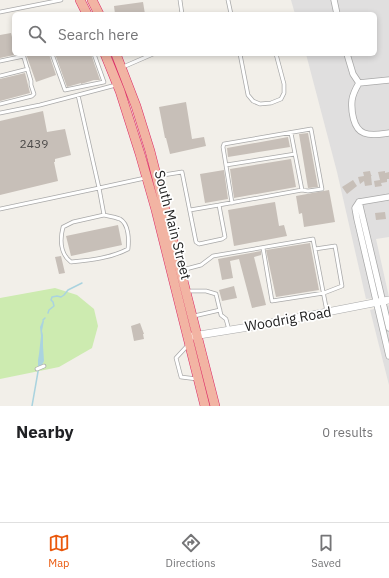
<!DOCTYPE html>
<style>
:root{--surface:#fff;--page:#f6f6f6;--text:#202124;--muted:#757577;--line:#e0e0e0;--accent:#ea580c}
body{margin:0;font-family:"IBM Plex Sans",sans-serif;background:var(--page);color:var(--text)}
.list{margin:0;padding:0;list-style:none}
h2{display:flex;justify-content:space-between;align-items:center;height:52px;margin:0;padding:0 16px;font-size:17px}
h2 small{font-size:13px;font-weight:400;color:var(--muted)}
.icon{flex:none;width:22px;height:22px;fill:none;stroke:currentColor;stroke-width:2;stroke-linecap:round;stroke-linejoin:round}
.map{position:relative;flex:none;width:389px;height:406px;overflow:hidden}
.search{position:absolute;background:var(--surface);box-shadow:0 2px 6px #0003;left:12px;right:12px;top:12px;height:44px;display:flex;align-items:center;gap:10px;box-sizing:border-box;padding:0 14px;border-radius:6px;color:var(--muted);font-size:15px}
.sheet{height:116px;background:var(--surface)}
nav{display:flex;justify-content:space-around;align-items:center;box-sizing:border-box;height:56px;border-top:1px solid var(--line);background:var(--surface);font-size:11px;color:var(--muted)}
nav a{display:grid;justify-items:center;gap:2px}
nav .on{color:var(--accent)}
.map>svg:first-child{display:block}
.residential{fill:#e0dfdf}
.grass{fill:#cdebb0}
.water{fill:#aad3df}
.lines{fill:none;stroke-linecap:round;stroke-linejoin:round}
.stream{stroke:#aad3df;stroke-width:1.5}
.building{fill:#c7bfb8}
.service-casing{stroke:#a9a9a9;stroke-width:4.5}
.minor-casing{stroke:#a9a9a9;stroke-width:7}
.tertiary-casing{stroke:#a9a9a9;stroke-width:8}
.trunk-casing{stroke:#dc2a67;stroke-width:10}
.service{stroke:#fff;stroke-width:3}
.minor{stroke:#fff;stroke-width:5.5}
.tertiary{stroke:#fff;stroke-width:7}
.trunk{stroke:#f2b4a3;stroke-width:9}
.labels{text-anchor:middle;stroke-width:3.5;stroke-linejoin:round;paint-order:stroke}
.number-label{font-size:12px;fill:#4b4948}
.street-label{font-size:14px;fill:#222;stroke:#fff}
</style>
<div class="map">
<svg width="389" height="406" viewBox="0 0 389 406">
<rect width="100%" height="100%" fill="#f2efe9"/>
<path class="residential" d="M 291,0 L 389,0 L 389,237 L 376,239 L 389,297 L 366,299 L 337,172 L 306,54 L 375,54 L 375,14 L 295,14 Z
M 389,305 L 389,385 L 370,310 Z"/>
<path class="grass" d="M 55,288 L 77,295 L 94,309 L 98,326 L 92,348 L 59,367 L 0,379 L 0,298 Z"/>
<path class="water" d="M 43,320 L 44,321 L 42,331 L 43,335 L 43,346 L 44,361 L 42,365 L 38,366 L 38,360 L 39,354 L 41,336 L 40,327 Z"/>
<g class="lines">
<path class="stream" d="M 48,313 L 49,310 L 54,306 L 53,302 L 51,300 L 52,297 L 57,296 L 61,297 L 64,295 L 68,290 L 82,283
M 43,320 L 45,318
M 32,406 L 39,366"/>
</g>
<path class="building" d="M 143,2 L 145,14 L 115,14 L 114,6 Z
M 11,33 L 14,45 L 14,55 L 0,58 L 0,35 Z
M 26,54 L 49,54 L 56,75 L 36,82 Z
M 55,54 L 91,54 L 100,80 L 94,80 L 81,84 L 81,83 L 67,87 Z
M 25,73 L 30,93 L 0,101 L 0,79 Z
M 186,102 L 192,139 L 204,137 L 206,146 L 170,154 L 166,138 L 165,138 L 159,107 Z
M 43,111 L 47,132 L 65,129 L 71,155 L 55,159 L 55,162 L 54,162 L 58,181 L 0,195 L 0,121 Z
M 308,133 L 318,187 L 308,188 L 299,134 Z
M 288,137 L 290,147 L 228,157 L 227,148 Z
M 291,159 L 296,187 L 234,198 L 230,169 Z
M 224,170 L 228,199 L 205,203 L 200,174 Z
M 370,171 L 371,175 L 372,175 L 371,176 L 372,185 L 365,186 L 364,181 L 360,184 L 358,177 L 364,176 L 363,172 Z
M 385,171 L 385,173 L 389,172 L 389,179 L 387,179 L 387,182 L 381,183 L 382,186 L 375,187 L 374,181 L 380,180 L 378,172 Z
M 353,180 L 357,186 L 347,194 L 342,187 Z
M 329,190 L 335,222 L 304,227 L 302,213 L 299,214 L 296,196 Z
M 275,202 L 279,226 L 284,225 L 287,236 L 234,246 L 228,210 Z
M 385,212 L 386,219 L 376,220 L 375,213 Z
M 118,225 L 122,245 L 71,256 L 66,236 Z
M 310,243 L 319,290 L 276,297 L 266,250 Z
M 261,251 L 261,255 L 254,257 L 266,305 L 252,308 L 239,259 L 230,261 L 233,278 L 222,280 L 218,259 Z
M 61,256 L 65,273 L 59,274 L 55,257 Z
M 234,286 L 237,298 L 222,301 L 219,290 Z
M 140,323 L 144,334 L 143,334 L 144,339 L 134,341 L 131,326 Z"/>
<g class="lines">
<defs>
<path id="service" d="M 180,0 L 182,14
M 228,0 L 231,14
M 0,12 L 61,0
M 52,54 L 65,90 L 104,82 L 94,54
M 240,54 L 248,95 L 253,101 L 260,104 L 271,103 L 281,99 L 284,93 L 284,84 L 276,54
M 0,61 L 24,56
M 123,67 L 153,54
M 0,76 L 28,69
M 78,95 L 99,188 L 145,178
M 0,104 L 32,96 L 34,94 L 31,85 L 31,81 L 23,54
M 0,113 L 40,105 L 116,85
M 291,133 L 302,190
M 226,165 L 295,154
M 157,176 L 182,172 L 196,242 L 199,244 L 222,239 L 225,237 L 219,205 L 190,210
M 219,205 L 302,190 L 308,191 L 322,189 L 311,129 L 224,144 L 223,147 L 232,203
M 0,209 L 99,188 L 104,215 L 73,222 L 63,227 C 60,239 60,254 71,262 C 91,260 111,258 128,249 C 129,240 129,224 120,219 C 115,217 109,216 104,215
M 263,248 L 272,301 L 324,293 L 342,286 L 335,246 L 315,249
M 182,270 L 201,265 L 213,256 L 313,239 L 327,312
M 188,291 L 206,291 L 216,294 L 221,315 L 226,319 L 229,330
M 194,316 L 220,310
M 188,345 L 176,358 L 181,377 L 197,379
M 37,369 L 44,366"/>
<path id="minor" d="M 334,0 L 337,14
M 347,54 L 353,74 L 359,83
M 359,83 C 356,88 353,93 352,100 C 351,110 353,129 364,133 C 372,136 381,134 389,133
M 359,83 L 389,80
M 359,202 L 355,208 L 357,219 L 389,356
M 359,202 L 389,328
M 359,202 L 389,197"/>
<path id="tertiary" d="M 193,336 L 255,326 L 389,300"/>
<path id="trunk" d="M 80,0 L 87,14
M 92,0 L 99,14
M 105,54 L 120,91 L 140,154 L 156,210 L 205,406
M 116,54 L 136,106 L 150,151 L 215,406"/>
</defs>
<use href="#service" class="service-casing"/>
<use href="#minor" class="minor-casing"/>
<use href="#tertiary" class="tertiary-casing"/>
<use href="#trunk" class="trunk-casing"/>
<use href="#service" class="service"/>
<use href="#minor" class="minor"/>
<use href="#tertiary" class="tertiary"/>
<use href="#trunk" class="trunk"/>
</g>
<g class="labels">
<g class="number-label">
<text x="34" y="148">2439</text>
</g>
<g class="street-label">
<text transform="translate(173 225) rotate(76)" y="5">South Main Street</text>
<text transform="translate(288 319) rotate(-10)" y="5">Woodrig Road</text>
</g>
</g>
</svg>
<div class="search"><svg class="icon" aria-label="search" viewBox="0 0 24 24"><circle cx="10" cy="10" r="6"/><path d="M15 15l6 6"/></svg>Search here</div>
</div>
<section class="sheet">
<h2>Nearby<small>0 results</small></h2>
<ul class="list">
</ul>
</section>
<nav>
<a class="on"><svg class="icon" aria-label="map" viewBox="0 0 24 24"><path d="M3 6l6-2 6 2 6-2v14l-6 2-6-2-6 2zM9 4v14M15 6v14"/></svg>Map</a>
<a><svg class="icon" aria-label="directions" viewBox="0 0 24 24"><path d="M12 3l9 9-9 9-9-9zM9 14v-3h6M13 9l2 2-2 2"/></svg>Directions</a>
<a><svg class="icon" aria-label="saved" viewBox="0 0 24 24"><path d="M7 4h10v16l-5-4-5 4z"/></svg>Saved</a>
</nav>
